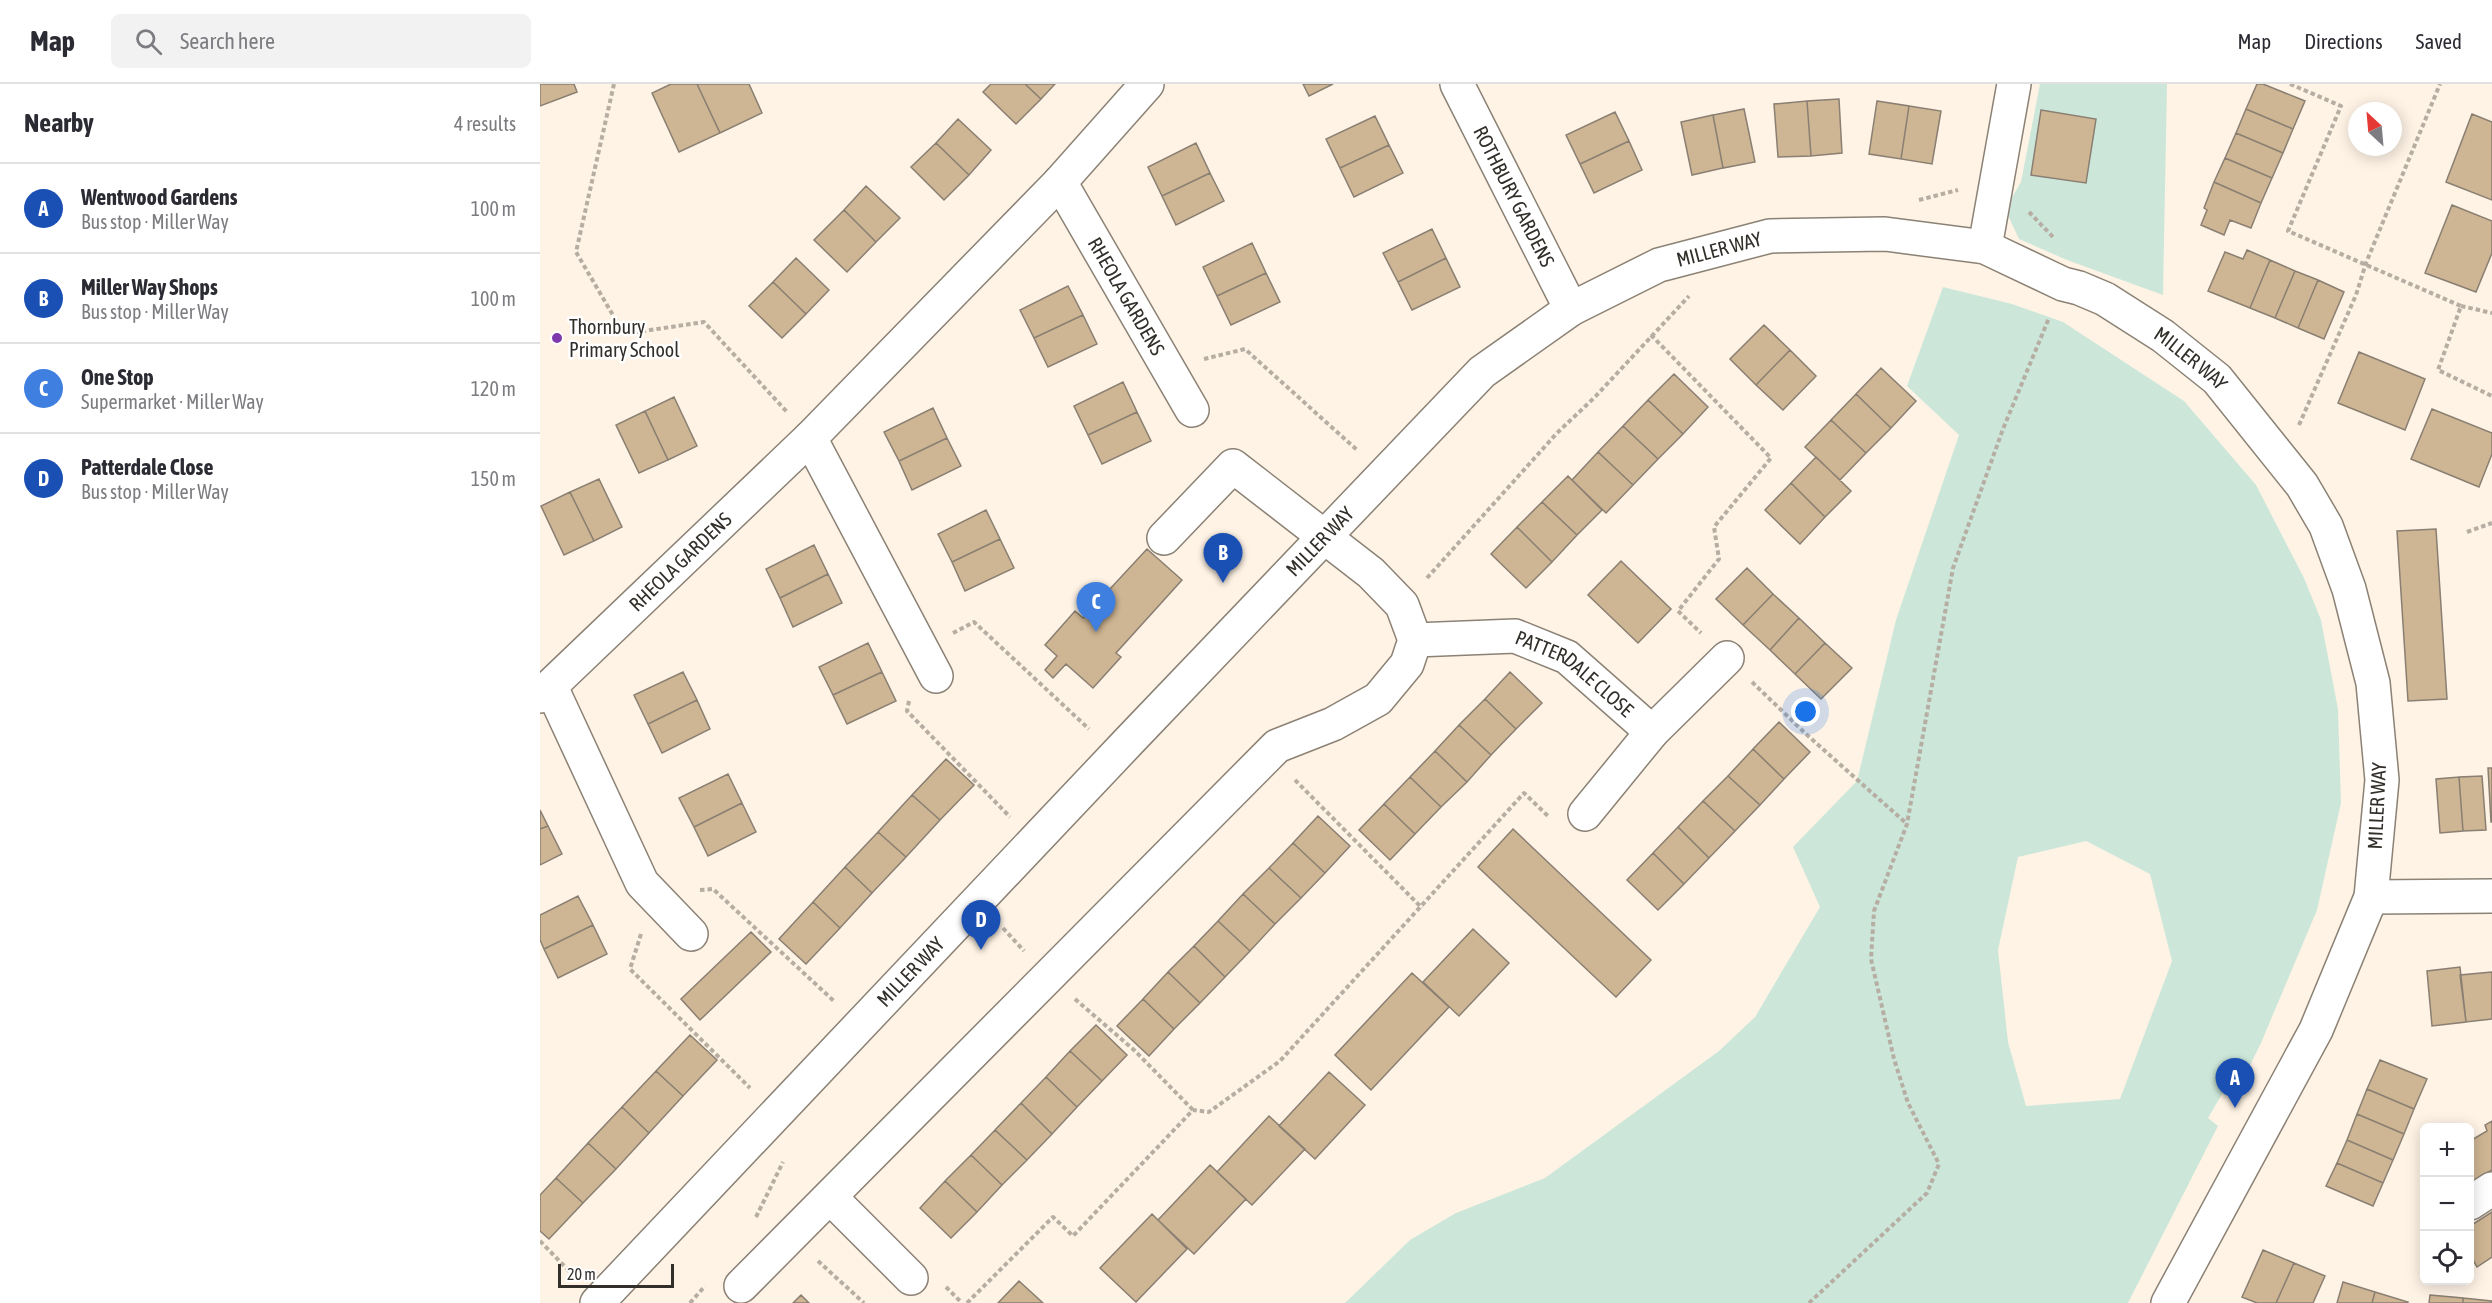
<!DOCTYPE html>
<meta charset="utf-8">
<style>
:root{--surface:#fff;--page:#f2f2f3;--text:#2b2b33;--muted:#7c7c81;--line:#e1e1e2;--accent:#7c38ac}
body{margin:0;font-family:"Asap Condensed",sans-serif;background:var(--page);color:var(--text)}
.controls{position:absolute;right:18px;bottom:18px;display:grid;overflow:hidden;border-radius:9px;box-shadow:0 3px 15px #0003}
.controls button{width:54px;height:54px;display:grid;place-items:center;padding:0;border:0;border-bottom:2px solid var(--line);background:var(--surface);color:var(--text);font:30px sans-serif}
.compass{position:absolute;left:1808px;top:18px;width:54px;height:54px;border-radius:50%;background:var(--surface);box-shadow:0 3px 15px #0003;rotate:334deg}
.scale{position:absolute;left:18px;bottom:15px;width:116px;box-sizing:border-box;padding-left:6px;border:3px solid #322e29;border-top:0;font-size:16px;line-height:21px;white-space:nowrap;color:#322e29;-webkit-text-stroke:4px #fff;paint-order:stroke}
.you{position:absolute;left:1266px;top:628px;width:21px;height:21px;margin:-15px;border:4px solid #fff;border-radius:50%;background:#1a73e8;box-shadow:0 0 0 9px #1a73e833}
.badge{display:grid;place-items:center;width:39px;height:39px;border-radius:50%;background:var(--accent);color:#fff;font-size:20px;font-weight:700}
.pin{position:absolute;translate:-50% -50px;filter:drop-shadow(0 2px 3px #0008)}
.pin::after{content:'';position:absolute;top:32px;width:21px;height:18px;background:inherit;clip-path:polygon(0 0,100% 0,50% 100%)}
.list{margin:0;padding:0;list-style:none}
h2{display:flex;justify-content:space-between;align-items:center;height:78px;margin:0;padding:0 24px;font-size:26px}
h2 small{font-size:20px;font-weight:400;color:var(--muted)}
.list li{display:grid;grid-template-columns:39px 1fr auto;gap:18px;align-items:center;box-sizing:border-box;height:90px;padding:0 24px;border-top:2px solid var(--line)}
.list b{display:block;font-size:22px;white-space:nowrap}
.list p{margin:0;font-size:20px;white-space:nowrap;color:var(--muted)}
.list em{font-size:20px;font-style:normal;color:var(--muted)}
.icon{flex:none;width:33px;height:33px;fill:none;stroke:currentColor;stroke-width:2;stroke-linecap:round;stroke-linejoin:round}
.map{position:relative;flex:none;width:1952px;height:1219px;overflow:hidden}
header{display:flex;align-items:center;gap:36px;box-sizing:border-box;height:84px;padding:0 30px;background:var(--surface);border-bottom:2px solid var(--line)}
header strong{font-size:28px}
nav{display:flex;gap:33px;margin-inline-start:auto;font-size:21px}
.search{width:420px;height:54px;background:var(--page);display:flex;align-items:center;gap:15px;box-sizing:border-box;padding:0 21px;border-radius:9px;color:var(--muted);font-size:22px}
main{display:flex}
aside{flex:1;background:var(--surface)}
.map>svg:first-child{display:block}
.green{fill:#cce7da;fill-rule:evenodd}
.building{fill:#ceb593;stroke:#897f72;stroke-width:1.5}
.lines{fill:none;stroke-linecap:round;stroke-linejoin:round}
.minor-casing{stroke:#8b8275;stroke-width:36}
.path{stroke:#b6ada3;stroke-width:4;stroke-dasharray:4.5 3;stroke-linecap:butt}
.minor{stroke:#fff;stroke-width:33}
.poi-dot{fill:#7c38ac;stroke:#fff;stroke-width:2}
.labels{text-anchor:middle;stroke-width:5;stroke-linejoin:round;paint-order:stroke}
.street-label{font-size:20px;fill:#322e29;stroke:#fff}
.poi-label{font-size:20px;fill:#322e29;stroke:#fff;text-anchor:start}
</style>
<header>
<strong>Map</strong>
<div class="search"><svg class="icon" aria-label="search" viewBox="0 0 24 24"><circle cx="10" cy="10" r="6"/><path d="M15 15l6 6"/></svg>Search here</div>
<nav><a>Map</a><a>Directions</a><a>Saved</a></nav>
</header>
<main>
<aside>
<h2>Nearby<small>4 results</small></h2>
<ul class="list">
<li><span class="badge" style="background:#1a4fb4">A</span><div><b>Wentwood Gardens</b><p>Bus stop · Miller Way</p></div><em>100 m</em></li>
<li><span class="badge" style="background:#1a4fb4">B</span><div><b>Miller Way Shops</b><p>Bus stop · Miller Way</p></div><em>100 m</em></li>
<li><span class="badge" style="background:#3f7fe0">C</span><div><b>One Stop</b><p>Supermarket · Miller Way</p></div><em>120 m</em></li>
<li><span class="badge" style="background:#1a4fb4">D</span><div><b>Patterdale Close</b><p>Bus stop · Miller Way</p></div><em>150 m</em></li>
</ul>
</aside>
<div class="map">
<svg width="1952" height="1219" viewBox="0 0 1952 1219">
<rect width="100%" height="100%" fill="#fef3e5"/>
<path class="green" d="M 1500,0 L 1627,0 L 1623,211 L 1527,176 L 1479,155 L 1465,125 L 1481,98 Z
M 1403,203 L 1472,220 L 1523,238 L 1644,317 L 1716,401 L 1764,494 L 1781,536 L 1798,625 L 1801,719 L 1777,826 L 1721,959 L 1694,1014 L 1682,1010 L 1668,1034 L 1678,1042 L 1588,1219 L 805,1219 L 870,1156 L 916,1129 L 1005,1094 L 1179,967 L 1215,933 L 1280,823 L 1253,763 L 1317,697 L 1356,536 L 1419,351 L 1367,302 ZM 1546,757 L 1610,790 L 1632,877 L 1580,1015 L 1486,1022 L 1468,958 L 1458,866 L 1478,773 Z"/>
<path class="building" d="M 0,0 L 34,0 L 37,8 L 0,22 Z
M 131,0 L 157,0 L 180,49 L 139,68 L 112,9 Z
M 157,0 L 209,0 L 222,29 L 180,49 Z
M 451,0 L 485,0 L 501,15 L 476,40 L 443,8 Z
M 485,0 L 515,0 L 501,15 Z
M 763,0 L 793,0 L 769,12 Z
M 1717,0 L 1723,0 L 1765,17 L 1753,45 L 1706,25 Z
M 1299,15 L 1302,69 L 1271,72 L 1267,17 Z
M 1267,17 L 1271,72 L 1238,73 L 1234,20 Z
M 1337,17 L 1369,22 L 1361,75 L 1329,70 Z
M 1369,22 L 1401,27 L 1392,80 L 1361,75 Z
M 1204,25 L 1215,78 L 1183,84 L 1173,31 Z
M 1706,25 L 1753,45 L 1743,69 L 1696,49 Z
M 1501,26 L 1556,35 L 1546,99 L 1491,91 Z
M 1075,28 L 1089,57 L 1040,80 L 1026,51 Z
M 1932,30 L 1952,38 L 1952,116 L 1906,98 Z
M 1173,31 L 1183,84 L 1152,91 L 1141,38 Z
M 835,32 L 849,61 L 800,84 L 786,55 Z
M 418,35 L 451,66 L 429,91 L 396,59 Z
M 1696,49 L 1743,69 L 1732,94 L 1685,74 Z
M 1089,57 L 1102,86 L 1054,109 L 1040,80 Z
M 396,59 L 429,91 L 404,116 L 371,83 Z
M 656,59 L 670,89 L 622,112 L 608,83 Z
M 849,61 L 863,89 L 814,113 L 800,84 Z
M 1685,74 L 1732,94 L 1721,119 L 1674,98 Z
M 670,89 L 684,117 L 636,141 L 622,112 Z
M 1674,98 L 1721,119 L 1711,144 L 1690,136 L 1684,151 L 1661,141 L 1667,126 L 1664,124 Z
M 326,102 L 360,134 L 336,158 L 304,126 Z
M 1912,121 L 1952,137 L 1952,169 L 1936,208 L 1885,189 Z
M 304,126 L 336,158 L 307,188 L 274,156 Z
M 892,145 L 906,174 L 858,198 L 843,169 Z
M 712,159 L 726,189 L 677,212 L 663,183 Z
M 1707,166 L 1730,176 L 1710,224 L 1668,207 L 1685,168 L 1703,175 Z
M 256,174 L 289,206 L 266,230 L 233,198 Z
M 906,174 L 920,203 L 872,226 L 858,198 Z
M 1730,176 L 1755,187 L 1735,234 L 1710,224 Z
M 1755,187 L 1778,196 L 1758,244 L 1735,234 Z
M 726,189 L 740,218 L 691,241 L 677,212 Z
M 1778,196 L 1804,208 L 1784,255 L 1758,244 Z
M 233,198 L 266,230 L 242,254 L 209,222 Z
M 528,202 L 543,231 L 494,254 L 480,226 Z
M 543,231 L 557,260 L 508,283 L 494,254 Z
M 1224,241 L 1250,266 L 1216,301 L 1190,275 Z
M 1250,266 L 1276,292 L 1243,326 L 1216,301 Z
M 1819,268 L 1885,295 L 1865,346 L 1798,319 Z
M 1341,284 L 1376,317 L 1351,344 L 1316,310 Z
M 1134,290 L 1168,323 L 1143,350 L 1108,316 Z
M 583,298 L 597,328 L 548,351 L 534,322 Z
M 1316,310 L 1351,344 L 1326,369 L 1291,336 Z
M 134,313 L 157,362 L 128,376 L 105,327 Z
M 1108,316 L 1143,350 L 1118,375 L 1083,342 Z
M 393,324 L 407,354 L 359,377 L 344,348 Z
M 1892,325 L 1952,349 L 1952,370 L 1939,403 L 1871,375 Z
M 105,327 L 128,376 L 99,389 L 76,341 Z
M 597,328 L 611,357 L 562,380 L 548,351 Z
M 1291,336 L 1326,369 L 1300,396 L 1265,363 Z
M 1083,342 L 1118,375 L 1093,401 L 1058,368 Z
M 407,354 L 421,382 L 372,406 L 359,377 Z
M 1058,368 L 1093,401 L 1066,429 L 1032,396 Z
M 1276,373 L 1311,407 L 1285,433 L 1251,399 Z
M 1028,392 L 1062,426 L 1037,451 L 1002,418 Z
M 59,395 L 82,443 L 54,457 L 30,408 Z
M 1251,399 L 1285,433 L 1260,460 L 1225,426 Z
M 30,408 L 54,457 L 24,471 L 1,422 Z
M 1002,418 L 1037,451 L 1012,478 L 977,443 Z
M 446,426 L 460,455 L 412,478 L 398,450 Z
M 977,443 L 1012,478 L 986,504 L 951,470 Z
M 1896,445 L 1907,615 L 1868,617 L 1857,447 Z
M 460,455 L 474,484 L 425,507 L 412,478 Z
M 274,461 L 288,490 L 240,514 L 226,485 Z
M 607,465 L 642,496 L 576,569 L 581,573 L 553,604 L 526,580 L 513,594 L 505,586 L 517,572 L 505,561 L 535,527 L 543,534 Z
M 1081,477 L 1131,525 L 1098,559 L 1048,511 Z
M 1207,484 L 1233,510 L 1203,541 L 1176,515 Z
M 288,490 L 302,519 L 253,543 L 240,514 Z
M 1233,510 L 1259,534 L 1230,566 L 1203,541 Z
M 1259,534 L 1285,559 L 1255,590 L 1230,566 Z
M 328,559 L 342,588 L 293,611 L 279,583 Z
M 1285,559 L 1312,584 L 1281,615 L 1255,590 Z
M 143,588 L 157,616 L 108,640 L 94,611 Z
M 342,588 L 356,617 L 307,640 L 293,611 Z
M 970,588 L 1002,619 L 976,645 L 945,615 Z
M 945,615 L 976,645 L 951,671 L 919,641 Z
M 157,616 L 170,645 L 122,669 L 108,640 Z
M 1239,638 L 1270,668 L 1244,695 L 1213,665 Z
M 919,641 L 951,671 L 927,698 L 895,667 Z
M 1213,665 L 1244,695 L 1220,721 L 1188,692 Z
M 895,667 L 927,698 L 901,723 L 870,693 Z
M 406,675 L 434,701 L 400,736 L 372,711 Z
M 1948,684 L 1952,684 L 1952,738 L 1951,738 Z
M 188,690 L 202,719 L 154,743 L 139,714 Z
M 1188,692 L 1220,721 L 1195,747 L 1163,717 Z
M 1942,692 L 1946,746 L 1923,747 L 1919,693 Z
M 870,693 L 901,723 L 875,750 L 844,720 Z
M 1919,693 L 1923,747 L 1900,749 L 1896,695 Z
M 372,711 L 400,736 L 366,773 L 338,748 Z
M 1163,717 L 1195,747 L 1169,774 L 1138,743 Z
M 202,719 L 216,748 L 168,772 L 154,743 Z
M 844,720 L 875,750 L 850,776 L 819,746 Z
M 0,726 L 8,742 L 0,745 Z
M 778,732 L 810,762 L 785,789 L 753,759 Z
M 8,742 L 22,770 L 0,781 L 0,745 Z
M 1138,743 L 1169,774 L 1144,800 L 1113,769 Z
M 973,745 L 1111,876 L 1076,913 L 938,783 Z
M 338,748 L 366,773 L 332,809 L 305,783 Z
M 753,759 L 785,789 L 761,814 L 729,784 Z
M 1113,769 L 1144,800 L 1118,826 L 1087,796 Z
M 305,783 L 332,809 L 300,844 L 273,818 Z
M 729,784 L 761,814 L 735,840 L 703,810 Z
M 703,810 L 735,840 L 710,867 L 678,837 Z
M 38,812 L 53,841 L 4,865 L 0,856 L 0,831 Z
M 273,818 L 300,844 L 266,880 L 239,855 Z
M 678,837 L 710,867 L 685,893 L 654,862 Z
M 53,841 L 67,870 L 18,894 L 4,865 Z
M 933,845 L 969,879 L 919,932 L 883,898 Z
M 211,848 L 231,868 L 160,936 L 141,915 Z
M 654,862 L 685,893 L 660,919 L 628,888 Z
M 1920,883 L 1926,938 L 1892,942 L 1887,887 Z
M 628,888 L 660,919 L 634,945 L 603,915 Z
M 1952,888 L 1952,935 L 1926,938 L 1920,891 Z
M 872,889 L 909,923 L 831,1006 L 795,971 Z
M 603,915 L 634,945 L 609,972 L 577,942 Z
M 556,941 L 587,971 L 562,997 L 530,967 Z
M 150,951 L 177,976 L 143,1012 L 116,987 Z
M 530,967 L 562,997 L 537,1023 L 506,993 Z
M 1840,976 L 1887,995 L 1874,1025 L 1827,1005 Z
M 116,987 L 143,1012 L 109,1049 L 82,1023 Z
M 789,988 L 825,1021 L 775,1075 L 739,1042 Z
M 506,993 L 537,1023 L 512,1050 L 481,1019 Z
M 1827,1005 L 1874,1025 L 1864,1050 L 1817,1030 Z
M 481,1019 L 512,1050 L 487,1076 L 455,1046 Z
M 82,1023 L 109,1049 L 76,1085 L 48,1059 Z
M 1817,1030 L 1864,1050 L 1853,1076 L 1807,1056 Z
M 729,1032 L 765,1065 L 712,1121 L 677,1088 Z
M 1952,1037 L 1952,1086 L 1930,1099 L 1930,1057 L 1947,1047 L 1945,1041 Z
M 455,1046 L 487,1076 L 462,1101 L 431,1071 Z
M 1807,1056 L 1853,1076 L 1843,1099 L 1797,1079 Z
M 48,1059 L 76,1085 L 43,1119 L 16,1094 Z
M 431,1071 L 462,1101 L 437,1128 L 405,1097 Z
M 1797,1079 L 1843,1099 L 1833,1122 L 1786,1102 Z
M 670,1081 L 706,1115 L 654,1170 L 618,1136 Z
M 16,1094 L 43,1119 L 9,1155 L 0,1147 L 0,1111 Z
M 405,1097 L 437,1128 L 411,1154 L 380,1124 Z
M 1952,1128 L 1952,1173 L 1937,1183 L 1930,1171 L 1930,1142 Z
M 612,1130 L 647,1165 L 596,1218 L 560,1184 Z
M 1723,1166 L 1754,1179 L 1736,1219 L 1717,1219 L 1702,1213 Z
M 1754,1179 L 1785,1192 L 1773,1219 L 1736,1219 Z
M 479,1197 L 503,1219 L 458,1219 Z
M 1803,1198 L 1835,1208 L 1832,1219 L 1797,1219 Z
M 1835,1208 L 1868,1218 L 1867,1219 L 1832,1219 Z
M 261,1211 L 269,1219 L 253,1219 Z
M 1890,1211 L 1923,1214 L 1923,1219 L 1889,1219 Z
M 1923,1214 L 1952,1217 L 1952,1219 L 1923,1219 Z"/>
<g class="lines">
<defs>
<g id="minor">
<path id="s1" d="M 917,0 L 1031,225"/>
<path id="s2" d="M 520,98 L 652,326"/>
<path d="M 1445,163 L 1474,0"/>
<path d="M 270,354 L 396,592"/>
<path id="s3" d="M 875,556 L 975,552 L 1027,573 L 1112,648"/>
<path d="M 11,603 L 102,799 L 151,850"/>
<path id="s4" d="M 0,612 L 270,354 L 520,98 L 607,0"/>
<path d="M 1045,730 L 1112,648 L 1187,574"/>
<path d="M 1831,813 L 1952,812"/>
<path d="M 290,1113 L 371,1194"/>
<path d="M 1930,1119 L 1952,1105"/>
<path d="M 201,1202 L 737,662 L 793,640 L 838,615 L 867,580 L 875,556 L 862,521 L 831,489 L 693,382 L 624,454"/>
<path id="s5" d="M 57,1219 L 591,655 L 942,288 L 1031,225 L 1119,181 L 1230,152 L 1345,150 L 1445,163 L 1523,200 L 1539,204 L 1565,215 L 1623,252 L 1677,295 L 1762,401 L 1786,442 L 1809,505 L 1833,599 L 1842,696 L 1831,813 L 1776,946 L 1628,1219"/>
</g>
</defs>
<use href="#minor" class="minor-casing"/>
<path class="path" d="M 74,0 L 36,168 L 84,250 L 164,238 L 247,328
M 1750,0 L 1801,22 L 1748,147 L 1921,222 L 1898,286 L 1952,312
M 1379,116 L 1418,106
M 1489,128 L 1513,153
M 1921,222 L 1952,229
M 1111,251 L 1231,374 L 1174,443 L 1179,475 L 1138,527 L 1161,549
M 664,275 L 705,265 L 817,366
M 1759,341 L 1816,211 L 1826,179 L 1900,0
M 1927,448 L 1952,439
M 887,494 L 1017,349 L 1055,313 L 1149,212
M 413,549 L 434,538 L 549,645
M 1212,598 L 1266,650 L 1367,740
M 369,617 L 367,627 L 470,733
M 755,696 L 882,824
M 160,806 L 173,805 L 295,918
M 463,844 L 484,867
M 101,850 L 90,885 L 210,1004
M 535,915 L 594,966 L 653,1026
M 216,1133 L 243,1078
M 0,1157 L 33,1191
M 278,1177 L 324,1219
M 406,1203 L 422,1219
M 150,1219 L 165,1202
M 427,1219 L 513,1133 L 533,1152 L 653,1026 L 669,1028 L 740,977 L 984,709 L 1009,733
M 1269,1219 L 1387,1109 L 1399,1080 L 1368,1019 L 1354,975 L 1331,875 L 1334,827 L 1367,740 L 1413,484 L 1463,345 L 1509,234"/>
<use href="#minor" class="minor"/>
</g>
<circle class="poi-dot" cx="17" cy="254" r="6"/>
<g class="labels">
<g class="street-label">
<text dy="7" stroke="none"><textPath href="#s1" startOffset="126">ROTHBURY GARDENS</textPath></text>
<text dy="7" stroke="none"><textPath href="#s5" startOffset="1554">MILLER WAY</textPath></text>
<text dy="7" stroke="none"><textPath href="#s2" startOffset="132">RHEOLA GARDENS</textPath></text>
<text dy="7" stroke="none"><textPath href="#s5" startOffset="2058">MILLER WAY</textPath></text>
<text dy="7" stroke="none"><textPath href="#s5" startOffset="1050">MILLER WAY</textPath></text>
<text dy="7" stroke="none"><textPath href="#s4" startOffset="194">RHEOLA GARDENS</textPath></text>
<text dy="7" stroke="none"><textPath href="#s3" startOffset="171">PATTERDALE CLOSE</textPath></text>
<text transform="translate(1837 722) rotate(-87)" y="7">MILLER WAY</text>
<text dy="7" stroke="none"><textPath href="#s5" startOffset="456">MILLER WAY</textPath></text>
</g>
<g class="poi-label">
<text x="29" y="250">Thornbury<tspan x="29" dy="23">Primary School</tspan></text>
</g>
</g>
</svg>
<div class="controls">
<button>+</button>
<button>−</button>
<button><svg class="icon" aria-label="locate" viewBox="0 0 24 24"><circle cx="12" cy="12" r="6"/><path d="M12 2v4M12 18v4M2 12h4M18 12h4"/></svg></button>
</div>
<svg class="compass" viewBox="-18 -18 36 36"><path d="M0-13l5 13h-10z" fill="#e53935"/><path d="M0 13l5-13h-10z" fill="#7c7c81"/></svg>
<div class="scale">20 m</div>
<div class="you"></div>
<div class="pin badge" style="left:1695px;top:1024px;background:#1a4fb4">A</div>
<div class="pin badge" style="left:683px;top:499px;background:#1a4fb4">B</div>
<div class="pin badge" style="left:556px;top:548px;background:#3f7fe0">C</div>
<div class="pin badge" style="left:441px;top:866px;background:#1a4fb4">D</div>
</div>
</main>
